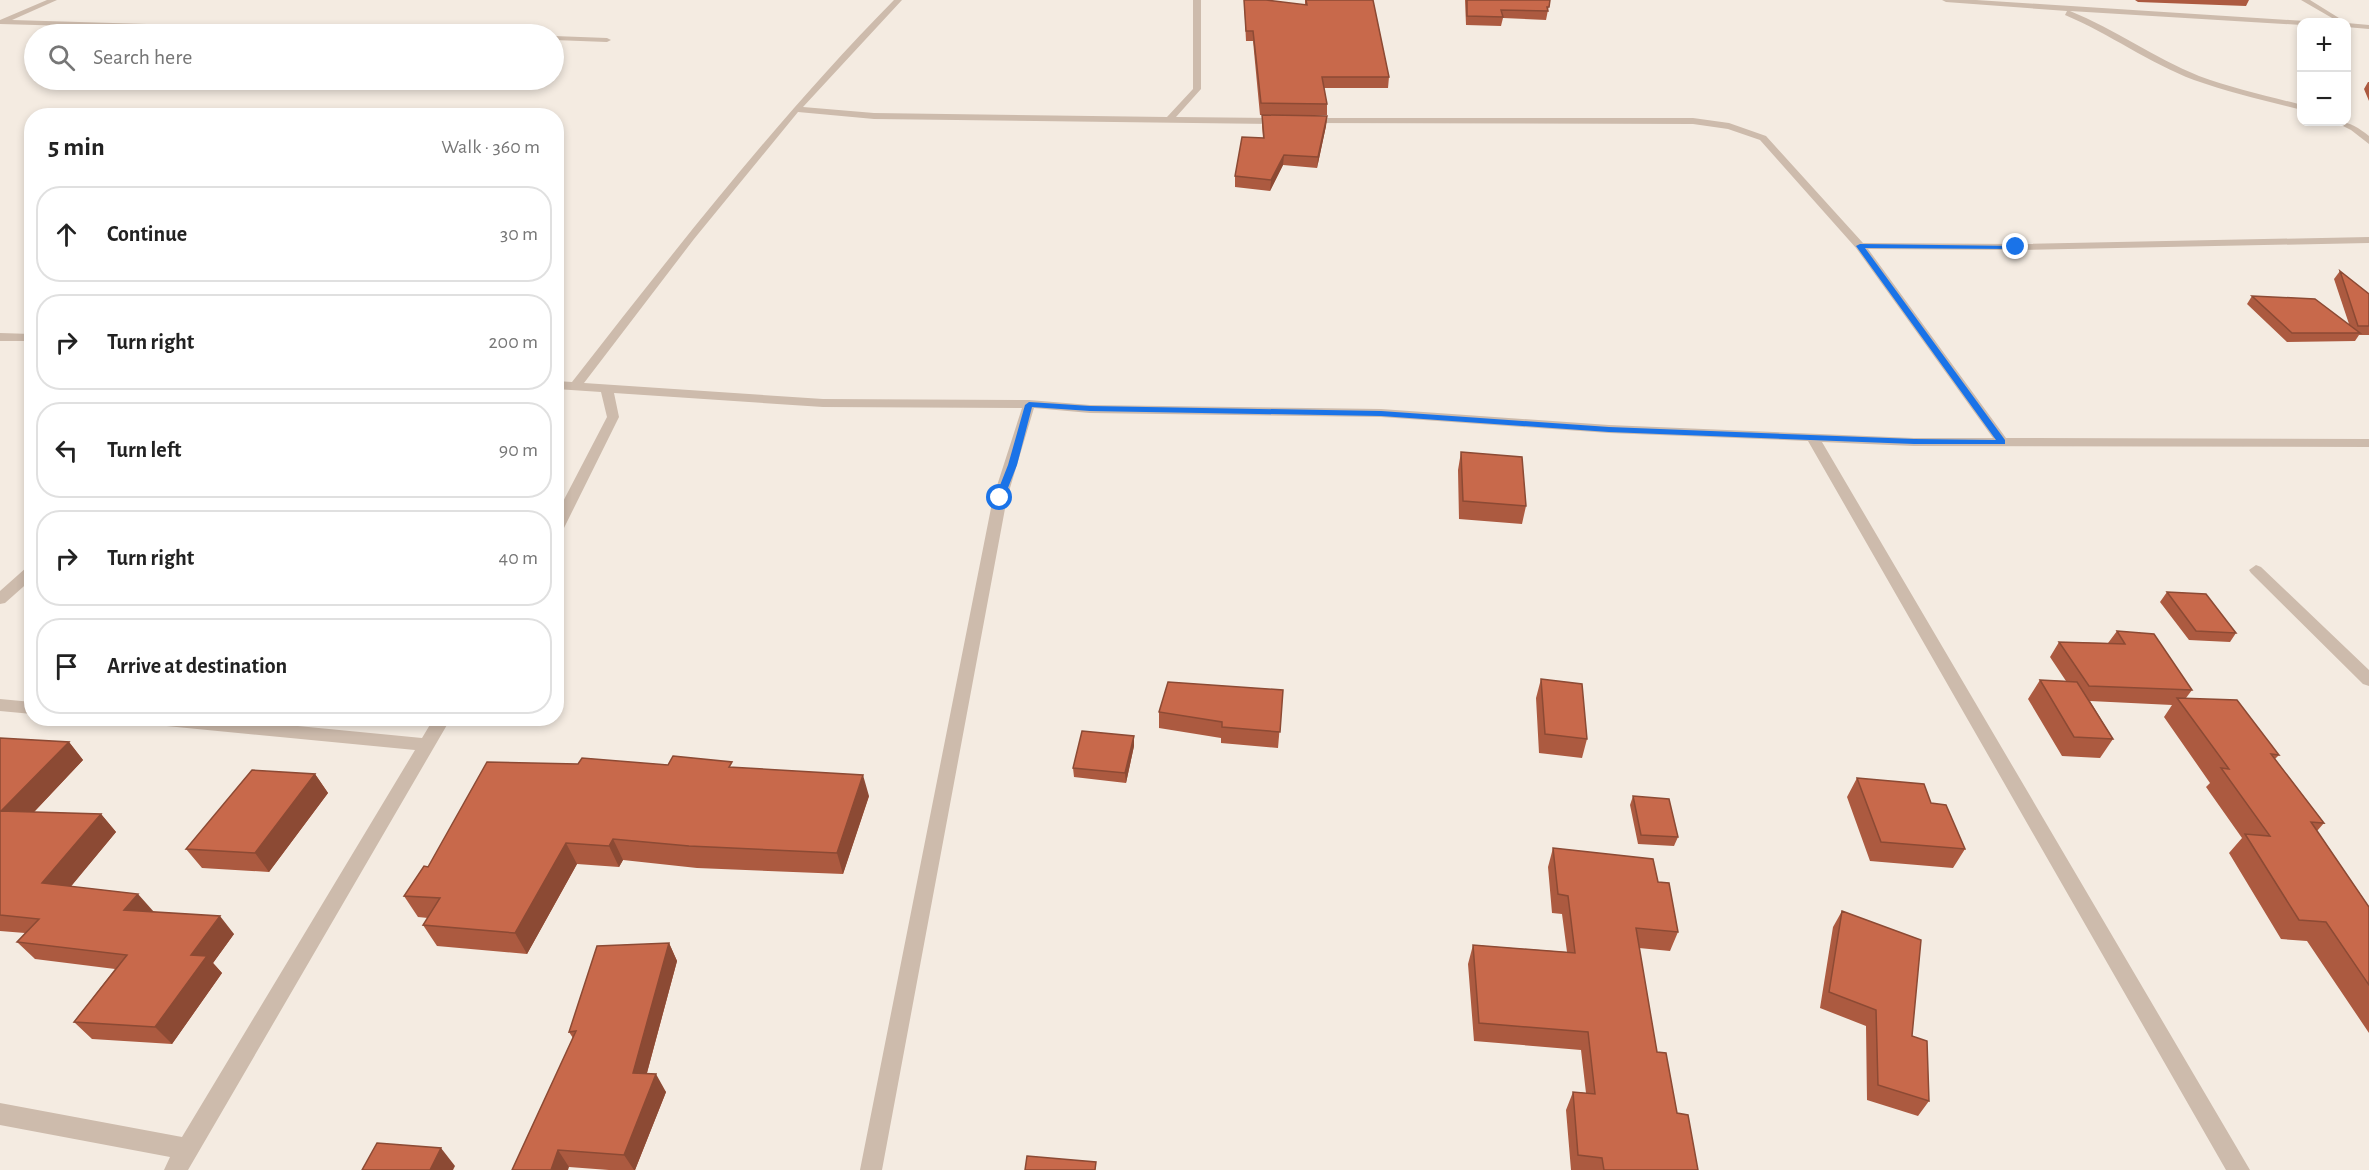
<!DOCTYPE html>
<meta charset="utf-8">
<style>
:root{--surface:#fff;--page:#f2f2f2;--text:#222;--muted:#767676;--line:#e0e0e0}
body{margin:0;font-family:"Alegreya Sans",sans-serif;background:var(--page);color:var(--text)}
.controls{position:absolute;right:18px;top:18px;display:grid;overflow:hidden;border-radius:12px;box-shadow:0 3px 9px #0003}
.controls button{width:54px;height:54px;display:grid;place-items:center;padding:0;border:0;border-bottom:2px solid var(--line);background:var(--surface);color:var(--text);font:30px sans-serif}
.stop{position:absolute;width:18px;height:18px;margin:-14px;border:4px solid #1a73e8;border-radius:50%;background:#fff}
.stop.end{background:#1a73e8;border-color:#fff;box-shadow:0 2px 6px #0008}
.list{margin:0;padding:0;list-style:none}
h2{display:flex;justify-content:space-between;align-items:center;height:78px;margin:0;padding:0 24px;font-size:26px}
h2 small{font-size:20px;font-weight:400;color:var(--muted)}
.list li{display:grid;grid-template-columns:39px 1fr auto;gap:18px;align-items:center;box-sizing:border-box;height:96px;margin:0 12px 12px;padding:0 12px;border:2px solid var(--line);border-radius:24px}
.list b{display:block;font-size:22px;white-space:nowrap}
.list em{font-size:20px;font-style:normal;color:var(--muted)}
.icon{flex:none;width:33px;height:33px;fill:none;stroke:currentColor;stroke-width:2;stroke-linecap:round;stroke-linejoin:round}
.map{position:relative;flex:none;width:2369px;height:1170px;overflow:hidden}
.search{position:absolute;background:var(--surface);box-shadow:0 3px 9px #0003;left:24px;top:24px;width:540px;height:66px;display:flex;align-items:center;gap:15px;box-sizing:border-box;padding:0 21px;border-radius:33px;color:var(--muted);font-size:22px}
.panel{position:absolute;background:var(--surface);box-shadow:0 3px 9px #0003;left:24px;top:108px;width:540px;height:618px;border-radius:24px}
.map>svg:first-child{display:block}
.lines{fill:none;stroke-linecap:round;stroke-linejoin:round}
.street{fill:#cdbbac;fill-rule:evenodd}
.wall{fill:#ac5a40}
.shaded-wall{fill:#8c4a34}
.building{fill:#c8694b;stroke:#8c4a34;stroke-width:1.5}
.route{fill:#1a73e8}
</style>
<div class="map">
<svg width="2369" height="1170" viewBox="0 0 2369 1170">
<rect width="100%" height="100%" fill="#f4ebe1"/>
<g class="lines">
<path class="street" d="M 47,0 L 57,0 L 12,20 L 418,32 L 422,34 L 356,34 L 0,24 L 0,20 Z
M 894,0 L 902,0 L 803,107 L 874,113 L 1167,117 L 1193,89 L 1193,0 L 1201,0 L 1201,89 L 1176,117 L 1280,118 L 1284,121 L 1280,124 L 874,119 L 798,112 L 694,239 L 584,383 L 823,399 L 1029,400 L 1090,405 L 1381,409 L 1609,425 L 1914,438 L 1993,438 L 1856,248 L 1760,140 L 1728,129 L 1693,124 L 1304,123 L 1304,119 L 1307,118 L 1693,118 L 1729,123 L 1766,136 L 1863,243 L 2016,244 L 2369,237 L 2369,243 L 2016,250 L 1868,249 L 2006,438 L 2369,439 L 2369,447 L 1914,446 L 1822,442 L 2250,1170 L 2226,1170 L 1808,441 L 1609,433 L 1381,417 L 1090,413 L 1034,408 L 1007,498 L 882,1170 L 860,1170 L 993,498 L 1022,408 L 823,407 L 614,393 L 619,417 L 563,530 L 556,534 L 556,515 L 607,417 L 601,392 L 556,389 L 556,381 L 572,382 C 676,249 776,120 894,0 Z
M 1942,0 L 1976,0 L 2305,21 L 2302,25 L 2070,11 C 2115,29 2154,58 2199,76 C 2231,88 2268,96 2302,105 L 2302,110 C 2266,101 2228,92 2194,80 C 2149,63 2110,34 2065,15 L 2067,11 L 1946,2 Z
M 2301,0 L 2310,0 L 2347,23 L 2369,25 L 2369,29 L 2346,27 L 2346,22 L 2339,22 Z
M 554,36 L 607,38 L 611,40 L 607,42 L 554,40 Z
M 2335,122 C 2349,121 2358,127 2369,136 L 2369,144 L 2351,130 Z
M 0,333 L 32,334 L 32,341 L 0,341 Z
M 32,565 L 32,579 L 5,603 L 0,604 L 0,591 L 27,567 Z
M 2256,565 L 2261,567 L 2369,670 L 2369,686 L 2363,684 L 2251,573 L 2249,570 Z
M 0,699 L 32,702 L 32,714 L 0,711 Z
M 138,718 L 216,718 L 422,738 L 434,718 L 451,718 L 188,1170 L 164,1170 L 170,1157 L 0,1125 L 0,1103 L 182,1137 L 415,750 L 146,724 L 140,722 Z"/>
</g>
<path class="wall" d="M 1244,0 L 1305,5 L 1305,0 L 1373,0 L 1389,77 L 1388,88 L 1324,88 L 1327,104 L 1327,115 L 1260,115 L 1253,41 L 1246,41 Z
M 1465,0 L 1550,0 L 1546,20 L 1503,18 L 1501,26 L 1466,25 Z
M 2135,0 L 2249,0 L 2246,6 L 2138,2 Z
M 2368,82 L 2369,82 L 2369,101 L 2364,89 Z
M 1262,115 L 1327,116 L 1326,126 L 1317,168 L 1283,165 L 1270,191 L 1235,187 L 1235,176 L 1263,138 L 1262,125 Z
M 2340,271 L 2369,294 L 2369,335 L 2359,335 L 2355,341 L 2287,342 L 2247,304 L 2252,296 L 2349,324 L 2334,279 Z
M 1461,452 L 1526,506 L 1522,524 L 1459,519 L 1458,470 Z
M 2167,592 L 2236,633 L 2230,642 L 2189,640 L 2160,602 Z
M 2117,631 L 2192,690 L 2186,698 L 2279,755 L 2275,759 L 2324,823 L 2317,831 L 2369,907 L 2369,1033 L 2307,941 L 2281,939 L 2229,853 L 2242,838 L 2206,787 L 2210,783 L 2164,717 L 2172,705 L 2090,701 L 2113,739 L 2100,758 L 2062,756 L 2028,699 L 2040,680 L 2066,681 L 2050,657 L 2059,642 L 2108,643 Z
M 1541,679 L 1587,739 L 1582,758 L 1539,753 L 1536,698 Z
M 1283,690 L 1278,748 L 1221,743 L 1221,738 L 1159,728 L 1159,712 Z
M 0,738 L 69,742 L 83,760 L 34,812 L 101,814 L 116,832 L 70,887 L 154,912 L 234,934 L 213,963 L 222,973 L 172,1044 L 92,1039 L 74,1022 L 115,969 L 35,959 L 17,942 L 25,933 L 0,931 Z
M 1134,746 L 1126,783 L 1074,777 L 1073,768 Z
M 668,765 L 734,768 L 869,796 L 843,874 L 697,868 L 623,860 L 619,867 L 577,864 L 527,954 L 437,946 L 423,925 L 428,918 L 418,917 L 404,896 L 428,867 Z
M 315,774 L 328,793 L 269,872 L 202,868 L 186,849 Z
M 1857,778 L 1931,803 L 1965,849 L 1953,868 L 1870,861 L 1847,797 Z
M 1633,796 L 1678,837 L 1674,846 L 1638,844 L 1630,805 Z
M 1553,848 L 1658,882 L 1678,932 L 1670,951 L 1639,948 L 1657,1052 L 1677,1113 L 1698,1170 L 1571,1170 L 1566,1110 L 1573,1092 L 1586,1093 L 1581,1050 L 1474,1041 L 1468,964 L 1473,945 L 1567,952 L 1562,914 L 1552,913 L 1548,867 Z
M 1842,911 L 1912,1036 L 1929,1101 L 1918,1116 L 1867,1100 L 1866,1026 L 1820,1008 L 1833,927 Z
M 669,943 L 677,961 L 647,1073 L 666,1092 L 635,1170 L 609,1170 L 569,1167 L 512,1170 L 573,1038 L 569,1032 Z"/>
<path class="shaded-wall" d="M 1327,116 L 1326,126 L 1317,168 L 1318,157 Z
M 1284,155 L 1283,165 L 1270,191 L 1271,180 Z
M 1134,736 L 1134,746 L 1126,783 L 1125,773 Z
M 69,742 L 83,760 L 18,829 L 1,811 Z
M 315,774 L 328,793 L 269,872 L 255,853 Z
M 863,775 L 869,796 L 843,874 L 837,853 Z
M 101,814 L 116,832 L 59,901 L 42,883 Z
M 613,839 L 623,860 L 619,867 L 609,846 Z
M 566,843 L 577,864 L 527,954 L 515,933 Z
M 138,894 L 154,912 L 124,910 Z
M 220,916 L 234,934 L 213,963 L 222,973 L 172,1044 L 155,1027 L 191,955 Z
M 669,943 L 677,961 L 642,1091 L 633,1073 Z
M 656,1074 L 666,1092 L 635,1170 L 634,1170 L 624,1155 Z
M 441,1148 L 455,1166 L 453,1170 L 430,1170 Z
M 558,1150 L 569,1167 L 568,1170 L 551,1170 Z"/>
<path class="building" d="M 1244,0 L 1266,0 L 1307,5 L 1306,0 L 1373,0 L 1389,77 L 1322,77 L 1327,104 L 1261,103 L 1253,31 L 1246,31 Z
M 1467,0 L 1550,0 L 1549,7 L 1547,7 L 1548,11 L 1501,10 L 1503,17 L 1467,16 Z
M 1262,115 L 1327,116 L 1318,157 L 1284,155 L 1271,180 L 1235,176 L 1242,137 L 1264,138 Z
M 2340,271 L 2369,294 L 2369,326 L 2358,326 Z
M 2252,296 L 2315,299 L 2360,333 L 2292,333 Z
M 1461,452 L 1522,457 L 1526,506 L 1463,501 Z
M 2167,592 L 2206,594 L 2236,633 L 2196,631 Z
M 2117,631 L 2154,634 L 2192,690 L 2089,686 L 2059,642 L 2125,644 Z
M 1541,679 L 1582,684 L 1587,739 L 1545,734 Z
M 2040,680 L 2077,682 L 2113,739 L 2074,737 Z
M 1168,682 L 1283,690 L 1280,732 L 1222,727 L 1222,722 L 1159,712 Z
M 2177,698 L 2237,700 L 2279,755 L 2271,754 L 2324,823 L 2311,822 L 2369,907 L 2369,985 L 2326,922 L 2299,920 L 2245,834 L 2270,836 L 2221,768 L 2229,769 Z
M 1082,731 L 1134,736 L 1125,773 L 1073,768 Z
M 0,738 L 69,742 L 1,811 L 101,814 L 42,883 L 138,894 L 124,910 L 220,916 L 191,955 L 207,956 L 155,1027 L 74,1022 L 127,955 L 17,942 L 39,919 L 0,915 Z
M 673,756 L 732,762 L 729,767 L 863,775 L 837,853 L 689,846 L 613,839 L 609,846 L 566,843 L 515,933 L 423,925 L 440,898 L 404,896 L 424,866 L 428,867 L 487,762 L 578,764 L 582,758 L 668,765 Z
M 252,770 L 315,774 L 255,853 L 186,849 Z
M 1857,778 L 1924,784 L 1931,803 L 1946,805 L 1965,849 L 1881,842 Z
M 1633,796 L 1669,799 L 1678,837 L 1641,835 Z
M 1553,848 L 1653,859 L 1658,882 L 1669,883 L 1678,932 L 1636,928 L 1657,1052 L 1666,1053 L 1677,1113 L 1688,1115 L 1698,1170 L 1604,1170 L 1602,1158 L 1578,1155 L 1573,1092 L 1595,1094 L 1588,1032 L 1479,1023 L 1473,945 L 1575,953 L 1568,896 L 1558,894 Z
M 1842,911 L 1921,940 L 1912,1036 L 1927,1041 L 1929,1101 L 1878,1085 L 1876,1010 L 1829,992 Z
M 669,943 L 633,1073 L 656,1074 L 624,1155 L 558,1150 L 551,1170 L 512,1170 L 576,1031 L 569,1032 L 597,946 Z
M 377,1143 L 441,1148 L 430,1170 L 362,1170 Z
M 1027,1156 L 1096,1162 L 1095,1170 L 1025,1170 Z"/>
<path class="route" d="M 1860,244 L 2018,246 L 2016,249 L 1865,248 L 2005,440 L 2005,444 L 1914,444 L 1609,432 L 1381,416 L 1090,411 L 1032,407 L 1017,465 L 1004,498 L 1000,501 L 995,498 L 1008,465 L 1025,405 L 1029,402 L 1090,406 L 1381,411 L 1609,427 L 1914,439 L 1996,440 L 1856,246 Z"/>
</svg>
<div class="controls">
<button>+</button>
<button>−</button>
</div>
<div class="stop" style="left:1000px;top:498px"></div>
<div class="stop end" style="left:2016px;top:247px"></div>
<div class="search"><svg class="icon" aria-label="search" viewBox="0 0 24 24"><circle cx="10" cy="10" r="6"/><path d="M15 15l6 6"/></svg>Search here</div>
<section class="panel">
<h2>5 min<small>Walk · 360 m</small></h2>
<ul class="list">
<li><svg class="icon" aria-label="ahead" viewBox="0 0 24 24"><path d="M12 20V5M6 11l6-6 6 6"/></svg><div><b>Continue</b></div><em>30 m</em></li>
<li><svg class="icon" aria-label="right" viewBox="0 0 24 24"><path d="M7 20v-9h11M14 6l5 5-5 5"/></svg><div><b>Turn right</b></div><em>200 m</em></li>
<li><svg class="icon" aria-label="left" viewBox="0 0 24 24"><path d="M17 20v-9H6M10 6l-5 5 5 5"/></svg><div><b>Turn left</b></div><em>90 m</em></li>
<li><svg class="icon" aria-label="right" viewBox="0 0 24 24"><path d="M7 20v-9h11M14 6l5 5-5 5"/></svg><div><b>Turn right</b></div><em>40 m</em></li>
<li><svg class="icon" aria-label="arrive" viewBox="0 0 24 24"><path d="M6 21V4h12l-3 4 3 4H6"/></svg><div><b>Arrive at destination</b></div></li>
</ul>
</section>
</div>
